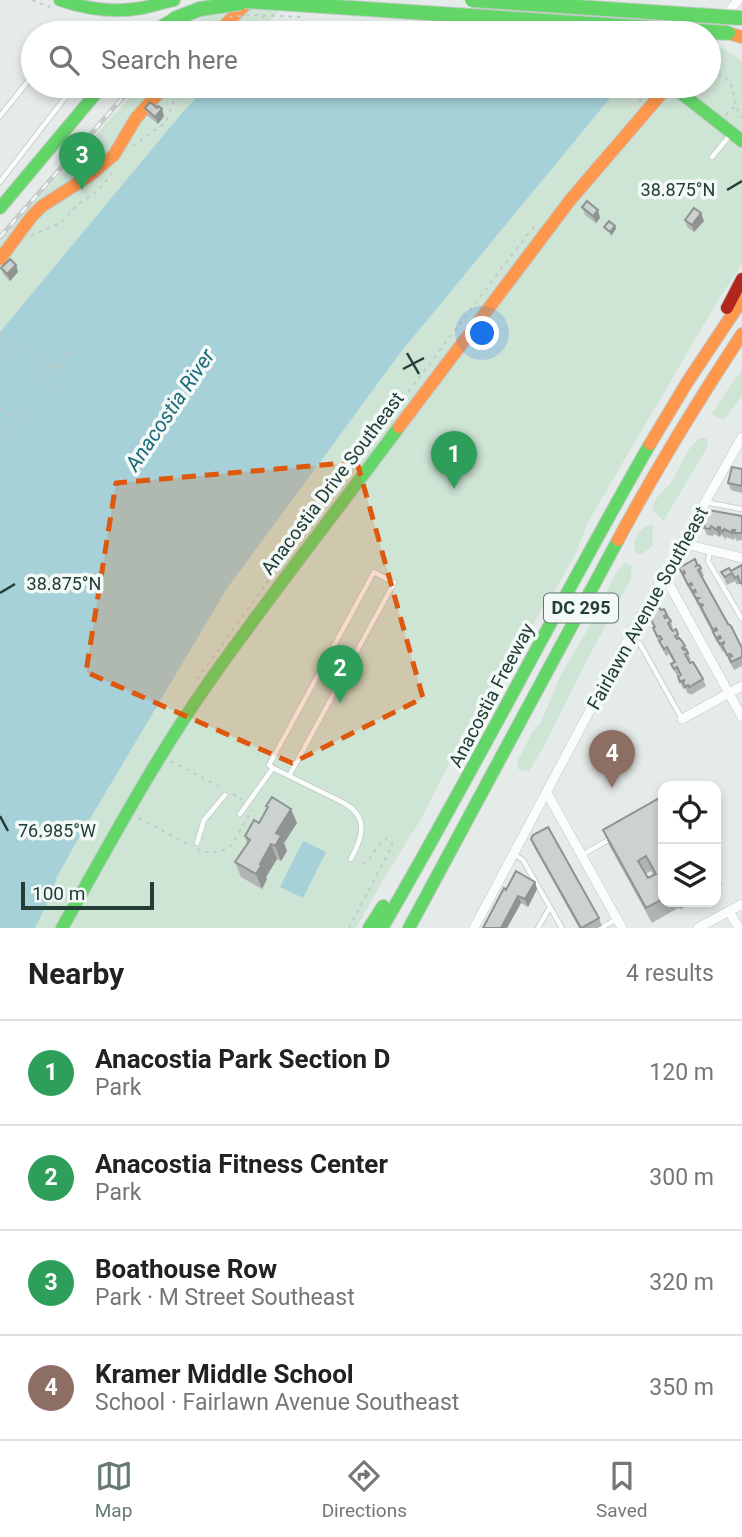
<!DOCTYPE html>
<meta charset="utf-8">
<style>
:root{--surface:#fff;--page:#f2f2f2;--text:#222;--muted:#767676;--line:#e0e0e0;--accent:#667b75}
body{margin:0;font-family:Roboto,sans-serif;background:var(--page);color:var(--text)}
.controls{position:absolute;right:21px;bottom:21px;display:grid;overflow:hidden;border-radius:14px;box-shadow:0 4px 10px #0003}
.controls button{width:63px;height:63px;display:grid;place-items:center;padding:0;border:0;border-bottom:2px solid var(--line);background:var(--surface);color:var(--text);font:35px sans-serif}
.scale{position:absolute;left:21px;bottom:18px;width:133px;box-sizing:border-box;padding-left:7px;border:4px solid #223e37;border-top:0;font-size:19px;line-height:24px;white-space:nowrap;color:#223e37;-webkit-text-stroke:5px #f3f9f6;paint-order:stroke}
.you{position:absolute;left:483px;top:334px;width:24px;height:24px;margin:-18px;border:5px solid #fff;border-radius:50%;background:#1a73e8;box-shadow:0 0 0 10px #1a73e833}
.badge{display:grid;place-items:center;width:46px;height:46px;border-radius:50%;background:var(--accent);color:#fff;font-size:23px;font-weight:700}
.pin{position:absolute;translate:-50% -58px;filter:drop-shadow(0 2px 4px #0008)}
.pin::after{content:'';position:absolute;top:37px;width:24px;height:21px;background:inherit;clip-path:polygon(0 0,100% 0,50% 100%)}
.list{margin:0;padding:0;list-style:none}
h2{display:flex;justify-content:space-between;align-items:center;height:91px;margin:0;padding:0 28px;font-size:30px}
h2 small{font-size:23px;font-weight:400;color:var(--muted)}
.list li{display:grid;grid-template-columns:46px 1fr auto;gap:21px;align-items:center;box-sizing:border-box;height:105px;padding:0 28px;border-top:2px solid var(--line)}
.list b{display:block;font-size:26px;white-space:nowrap}
.list p{margin:0;font-size:23px;white-space:nowrap;color:var(--muted)}
.list em{font-size:23px;font-style:normal;color:var(--muted)}
.icon{flex:none;width:38px;height:38px;fill:none;stroke:currentColor;stroke-width:2;stroke-linecap:round;stroke-linejoin:round}
.map{position:relative;flex:none;width:742px;height:928px;overflow:hidden}
.search{position:absolute;background:var(--surface);box-shadow:0 4px 10px #0003;left:21px;right:21px;top:21px;height:77px;display:flex;align-items:center;gap:18px;box-sizing:border-box;padding:0 24px;border-radius:38px;color:var(--muted);font-size:26px}
.sheet{height:511px;background:var(--surface)}
nav{display:flex;justify-content:space-around;align-items:center;box-sizing:border-box;height:98px;border-top:2px solid var(--line);background:var(--surface);font-size:19px;color:var(--muted)}
nav a{display:grid;justify-items:center;gap:4px}
nav .on{color:var(--accent)}
.map>svg:first-child{display:block}
.green{fill:#cee4d5}
.water{fill:#a6d1d9}
.pier{fill:#e5ebe8}
.lines{fill:none;stroke-linecap:round;stroke-linejoin:round}
.lane-casing{stroke:#c2c8c5;stroke-width:6}
.street-casing{stroke:#c2c8c5;stroke-width:10}
.fast-casing{stroke:#c1c8c5;stroke-width:14}
.slow-casing{stroke:#c1c8c5;stroke-width:14}
.jam-casing{stroke:#c1c8c5;stroke-width:14}
.path{stroke:#c1cbc7;stroke-width:2;stroke-dasharray:3.5 5;stroke-linecap:butt}
.lane{stroke:#fbfcfc;stroke-width:4.5}
.street{stroke:#fbfcfc;stroke-width:9}
.fast{stroke:#63d668;stroke-width:12}
.slow{stroke:#ff974d;stroke-width:12}
.jam{stroke:#b3261e;stroke-width:12}
.rail-casing{stroke:#c7ccca;stroke-width:5}
.rail{stroke:#f3f9f6;stroke-width:2.5;stroke-dasharray:8;stroke-linecap:butt}
.fast-bridge-casing{stroke:#c1cac7;stroke-width:16;stroke-linecap:butt}
.path-bridge{stroke:#c1cbc7;stroke-width:2;stroke-dasharray:3.5 5;stroke-linecap:butt}
.fast-bridge{stroke:#63d668;stroke-width:14}
.wall{fill:#afb5b2;fill-rule:evenodd}
.shaded-wall{fill:#8f9391}
.building{fill:#ccd2cf;stroke:#8f9391;stroke-width:2;fill-rule:evenodd}
.marked{fill:#de580e;fill-opacity:0.2;stroke:#de580e;stroke-width:5;stroke-dasharray:14 9;stroke-linejoin:round}
.ticks{fill:none;stroke:#223e37;stroke-width:2.5}
.labels{text-anchor:middle;stroke-width:7;stroke-linejoin:round;paint-order:stroke}
.shield{fill:#f3f9f6;stroke:#617670;stroke-width:2}
.shield-label{font-size:18px;font-weight:bold;fill:#223e37}
.street-label{font-size:19px;fill:#223e37;stroke:#f3f9f6}
.water-label{font-size:21px;font-style:italic;fill:#1c6a7b;stroke:#f3f9f6}
.ticks-label{font-size:18px;text-anchor:middle;fill:#223e37;stroke:#f3f9f6;stroke-width:7;stroke-linejoin:round;paint-order:stroke}
</style>
<div class="map">
<svg width="742" height="928" viewBox="0 0 742 928">
<rect width="100%" height="100%" fill="#e5ebe8"/>
<path class="green" d="M 216,0 L 290,0 L 258,33 L 188,33 Z
M 709,47 L 721,47 L 742,61 L 742,264 L 720,297 L 588,522 L 576,553 L 556,589 L 526,634 L 510,661 L 505,659 L 468,727 L 421,819 L 383,880 L 356,928 L 35,928 L 52,894 L 57,877 L 81,834 L 207,619 L 226,590 L 401,352 L 620,86 L 709,86 Z
M 140,86 L 207,86 L 181,114 L 0,332 L 0,241 Z
M 742,370 L 742,396 L 723,420 L 712,414 L 732,383 Z
M 700,438 L 706,438 L 708,442 L 707,448 L 664,520 L 662,520 L 656,513 L 652,511 C 656,492 662,495 671,482 C 681,468 685,449 700,438 Z
M 651,525 L 654,527 L 652,533 L 653,545 L 642,554 L 636,553 C 631,541 638,528 651,525 Z
M 625,563 L 632,567 L 630,581 L 589,656 L 541,752 L 529,771 L 519,770 L 517,762 L 532,733 L 541,722 L 560,677 L 593,620 L 615,574 Z"/>
<path class="water" d="M 207,86 L 620,86 L 401,352 L 226,590 L 81,834 L 57,877 L 52,894 L 35,928 L 0,928 L 0,332 L 181,114 Z
M 303,841 L 326,852 L 303,898 L 280,887 Z"/>
<path class="pier" d="M 290,0 L 690,0 L 663,33 L 476,33 L 271,20 Z"/>
<g class="lines">
<defs>
<path id="lane" d="M 0,116 L 33,75
M 712,157 L 731,134
M 0,182 L 74,86
M 705,502 L 742,509
M 710,551 L 708,561 L 742,619
M 630,638 L 640,644 L 682,719
M 273,768 L 269,765 L 374,572 L 394,583 L 289,776
M 240,814 L 273,768 L 344,803 C 370,818 362,838 351,859
M 197,843 L 204,820 L 225,795
M 514,854 L 523,860 L 562,928
M 582,855 L 610,839
M 538,928 L 550,907
M 601,928 L 617,919"/>
<path id="street" d="M 711,34 L 738,0
M 681,543 L 742,558
M 664,575 L 742,717
M 682,719 L 742,686
M 547,793 L 622,928
M 729,911 L 739,928
M 474,928 L 629,637 L 742,437
M 698,928 L 742,904"/>
<path id="fast" d="M 60,0 C 86,9 114,13 142,8 C 153,6 163,2 174,0
M 150,33 L 174,19
M 672,86 L 742,141
M 0,208 L 102,86
M 62,928 C 109,845 154,760 209,682 C 270,595 336,512 399,427
M 369,928 L 383,906
M 382,928 C 475,769 558,604 650,444
M 409,928 L 618,540"/>
<path id="slow" d="M 217,33 L 250,0
M 728,33 L 742,37
M 0,259 L 32,216 L 42,206 L 89,176 L 114,155 L 136,118 L 165,86
M 399,427 L 571,199 L 668,86
M 650,444 L 688,381 L 742,300
M 618,540 C 656,469 698,401 742,334"/>
<path id="jam" d="M 727,308 L 742,279"/>
</defs>
<use href="#lane" class="lane-casing"/>
<use href="#street" class="street-casing"/>
<use href="#fast" class="fast-casing"/>
<use href="#slow" class="slow-casing"/>
<use href="#jam" class="jam-casing"/>
<path class="path" d="M 32,0 L 50,7
M 233,33 L 248,30 L 266,14
M 709,73 C 742,75 727,97 742,118
M 639,102 L 651,86
M 726,115 L 731,109 L 735,108
M 133,146 L 166,122 L 179,86
M 31,236 L 62,222 L 78,204 L 98,191 L 115,169
M 0,332 L 56,369 L 69,350 L 76,355
M 0,355 L 10,340
M 67,355 L 73,359
M 63,359 L 70,365
M 50,365 L 41,379 L 52,386
M 59,365 L 66,370
M 55,370 L 61,374
M 0,409 L 17,419
M 5,436 L 26,406
M 197,679 L 277,569 L 298,533 L 330,487 L 352,459 L 385,423 L 520,244 L 534,227
M 171,761 L 222,788
M 233,794 L 243,800
M 139,818 L 189,845
M 197,849 C 209,855 220,853 231,846 L 252,810
M 349,928 L 392,846 L 392,842 L 387,838 C 375,844 374,859 362,864 L 358,862"/>
<use href="#lane" class="lane"/>
<use href="#street" class="street"/>
<use href="#fast" class="fast"/>
<use href="#slow" class="slow"/>
<use href="#jam" class="jam"/>
<defs>
<path id="rail" d="M 179,33 L 207,0
M 0,237 L 133,86"/>
</defs>
<use href="#rail" class="rail-casing"/>
<use href="#rail" class="rail"/>
<defs>
<path id="fast-bridge" d="M 230,0 L 728,33
M 472,0 L 741,18
M 174,19 L 200,9 L 240,3"/>
</defs>
<use href="#fast-bridge" class="fast-bridge-casing"/>
<path class="path-bridge" d="M 229,17 L 254,15 L 304,17"/>
<use href="#fast-bridge" class="fast-bridge"/>
</g>
<path class="wall" d="M 145,108 L 164,116 L 158,124 L 148,116 Z
M 582,207 L 598,210 L 600,218 L 596,223 L 585,215 Z
M 685,220 L 704,221 L 694,232 L 687,227 Z
M 16,265 L 18,272 L 10,281 L 4,275 L 1,268 Z
M 742,469 L 742,493 L 731,490 L 728,483 Z
M 742,516 L 742,540 L 737,541 L 735,537 L 734,540 L 726,537 L 726,540 L 721,534 L 720,537 L 714,534 L 713,536 L 707,535 L 704,528 Z
M 698,565 L 701,568 L 704,576 L 702,577 L 742,648 L 742,666 L 734,670 L 724,651 L 723,652 L 720,647 L 682,575 L 679,568 Z
M 742,565 L 742,588 L 740,583 L 737,585 L 735,581 L 727,585 L 721,572 L 731,571 Z
M 664,609 L 671,621 L 673,629 L 672,629 L 678,634 L 688,653 L 691,660 L 689,661 L 703,679 L 706,686 L 691,695 L 690,693 L 688,694 L 685,688 L 683,689 L 678,677 L 681,676 L 680,674 L 677,676 L 671,664 L 674,663 L 669,654 L 666,656 L 657,639 L 653,628 L 654,627 L 650,618 Z
M 663,796 L 663,902 L 695,902 L 681,909 L 678,908 L 652,923 L 609,845 L 603,830 ZM 651,871 L 654,875 L 648,878 L 645,874 Z
M 266,806 L 297,823 L 284,843 L 287,851 L 281,861 L 277,859 L 266,877 L 267,879 L 262,889 L 241,877 L 235,862 L 247,844 L 245,836 L 259,823 L 267,809 Z
M 531,839 L 599,918 L 602,926 L 597,928 L 579,928 L 534,847 Z
M 716,868 L 722,884 L 716,887 Z
M 535,882 L 537,889 L 528,907 L 521,903 L 507,928 L 483,928 L 506,890 Z"/>
<path class="shaded-wall" d="M 162,109 L 164,116 L 158,124 L 155,117 Z
M 598,210 L 600,218 L 596,223 L 593,216 Z
M 701,213 L 704,221 L 694,232 L 692,225 Z
M 615,226 L 616,229 L 611,236 L 610,232 Z
M 16,265 L 18,272 L 10,281 L 7,274 Z
M 718,527 L 721,534 L 720,537 L 717,530 Z
M 291,809 L 297,823 L 284,843 L 287,851 L 281,861 L 275,846 L 276,833 Z
M 271,844 L 277,859 L 266,877 L 267,879 L 262,889 L 256,874 L 260,864 Z
M 535,882 L 537,889 L 528,907 L 525,899 Z
M 518,896 L 521,903 L 507,928 L 501,928 Z"/>
<path class="building" d="M 150,102 L 157,108 L 158,106 L 162,109 L 155,117 L 145,108 Z
M 587,201 L 598,210 L 593,216 L 582,207 Z
M 694,208 L 701,213 L 692,225 L 685,220 Z
M 609,221 L 615,226 L 610,232 L 604,227 Z
M 10,259 L 16,265 L 7,274 L 1,268 Z
M 732,467 L 742,469 L 742,486 L 728,483 Z
M 708,510 L 742,516 L 742,533 L 734,533 L 735,530 L 732,530 L 732,533 L 724,529 L 723,532 L 720,529 L 720,527 L 718,527 L 717,530 L 711,526 L 710,529 L 704,528 Z
M 695,559 L 697,564 L 696,566 L 699,565 L 701,568 L 698,570 L 728,624 L 731,626 L 742,648 L 742,657 L 731,662 L 729,657 L 732,656 L 730,654 L 727,655 L 722,645 L 724,643 L 724,642 L 720,644 L 717,640 L 721,638 L 720,636 L 716,638 L 713,632 L 717,630 L 716,628 L 713,630 L 701,607 L 703,605 L 702,604 L 700,605 L 697,600 L 699,598 L 696,598 L 693,593 L 696,592 L 695,590 L 692,591 L 689,586 L 692,585 L 691,583 L 688,585 L 683,575 L 685,573 L 684,571 L 682,573 L 679,568 Z
M 742,565 L 742,583 L 740,583 L 738,576 L 735,578 L 732,573 L 725,577 L 721,572 L 729,568 L 731,571 Z
M 659,607 L 661,610 L 664,609 L 667,615 L 664,616 L 665,618 L 668,617 L 671,621 L 668,623 L 671,629 L 673,631 L 676,629 L 678,634 L 675,636 L 677,639 L 679,638 L 682,641 L 685,646 L 682,648 L 684,650 L 686,649 L 688,653 L 685,654 L 690,663 L 693,662 L 703,679 L 689,687 L 688,685 L 685,687 L 683,682 L 684,681 L 684,680 L 680,682 L 678,677 L 681,675 L 677,667 L 674,669 L 671,664 L 675,662 L 667,647 L 664,649 L 659,641 L 662,639 L 660,636 L 657,636 L 653,628 L 655,627 L 650,618 L 655,612 L 654,610 Z
M 663,796 L 663,899 L 646,908 L 603,830 ZM 646,856 L 656,874 L 648,878 L 638,861 Z
M 272,797 L 291,809 L 276,833 L 281,836 L 275,846 L 271,844 L 260,864 L 262,864 L 256,874 L 235,862 L 250,840 L 245,836 L 254,820 L 259,823 L 268,807 L 266,806 Z
M 548,827 L 599,918 L 581,928 L 531,839 L 533,835 Z
M 516,871 L 535,882 L 525,899 L 518,896 L 501,928 L 483,928 L 504,888 L 506,890 Z"/>
<path class="marked" d="M 357,462 L 423,698 L 292,763 L 86,672 L 116,483 Z"/>
<path class="ticks" d="M 727,190 L 742,181M 407,353 L 419,374M 403,369 L 424,358M 0,593 L 15,584M 0,816 L 8,831"/>
<g class="labels">
<rect class="shield" x="544" y="593.5" width="74" height="29" rx="5"/>
<g class="shield-label">
<text x="581" y="614">DC 295</text>
</g>
<g class="street-label">
<text transform="translate(332 483) rotate(-53)" y="7">Anacostia Drive Southeast</text>
<text transform="translate(647 608) rotate(-61)" y="7">Fairlawn Avenue Southeast</text>
<text transform="translate(491 695) rotate(-62)" y="7">Anacostia Freeway</text>
</g>
<g class="water-label">
<text transform="translate(170 410) rotate(-56)" y="7">Anacostia River</text>
</g>
</g>
<g class="ticks-label">
<text x="678" y="196">38.875°N</text>
<text x="64" y="590">38.875°N</text>
<text x="57" y="837">76.985°W</text>
</g>
</svg>
<div class="controls">
<button><svg class="icon" aria-label="locate" viewBox="0 0 24 24"><circle cx="12" cy="12" r="6"/><path d="M12 2v4M12 18v4M2 12h4M18 12h4"/></svg></button>
<button><svg class="icon" aria-label="layers" viewBox="0 0 24 24"><path d="M12 4l9 5-9 5-9-5zM3 14l9 5 9-5"/></svg></button>
</div>
<div class="scale">100 m</div>
<div class="you"></div>
<div class="pin badge" style="left:454px;top:489px;background:#2e9e5b">1</div>
<div class="pin badge" style="left:340px;top:703px;background:#2e9e5b">2</div>
<div class="pin badge" style="left:82px;top:190px;background:#2e9e5b">3</div>
<div class="pin badge" style="left:612px;top:788px;background:#8d6e63">4</div>
<div class="search"><svg class="icon" aria-label="search" viewBox="0 0 24 24"><circle cx="10" cy="10" r="6"/><path d="M15 15l6 6"/></svg>Search here</div>
</div>
<section class="sheet">
<h2>Nearby<small>4 results</small></h2>
<ul class="list">
<li><span class="badge" style="background:#2e9e5b">1</span><div><b>Anacostia Park Section D</b><p>Park</p></div><em>120 m</em></li>
<li><span class="badge" style="background:#2e9e5b">2</span><div><b>Anacostia Fitness Center</b><p>Park</p></div><em>300 m</em></li>
<li><span class="badge" style="background:#2e9e5b">3</span><div><b>Boathouse Row</b><p>Park · M Street Southeast</p></div><em>320 m</em></li>
<li><span class="badge" style="background:#8d6e63">4</span><div><b>Kramer Middle School</b><p>School · Fairlawn Avenue Southeast</p></div><em>350 m</em></li>
</ul>
</section>
<nav>
<a class="on"><svg class="icon" aria-label="map" viewBox="0 0 24 24"><path d="M3 6l6-2 6 2 6-2v14l-6 2-6-2-6 2zM9 4v14M15 6v14"/></svg>Map</a>
<a><svg class="icon" aria-label="directions" viewBox="0 0 24 24"><path d="M12 3l9 9-9 9-9-9zM9 14v-3h6M13 9l2 2-2 2"/></svg>Directions</a>
<a><svg class="icon" aria-label="saved" viewBox="0 0 24 24"><path d="M7 4h10v16l-5-4-5 4z"/></svg>Saved</a>
</nav>
